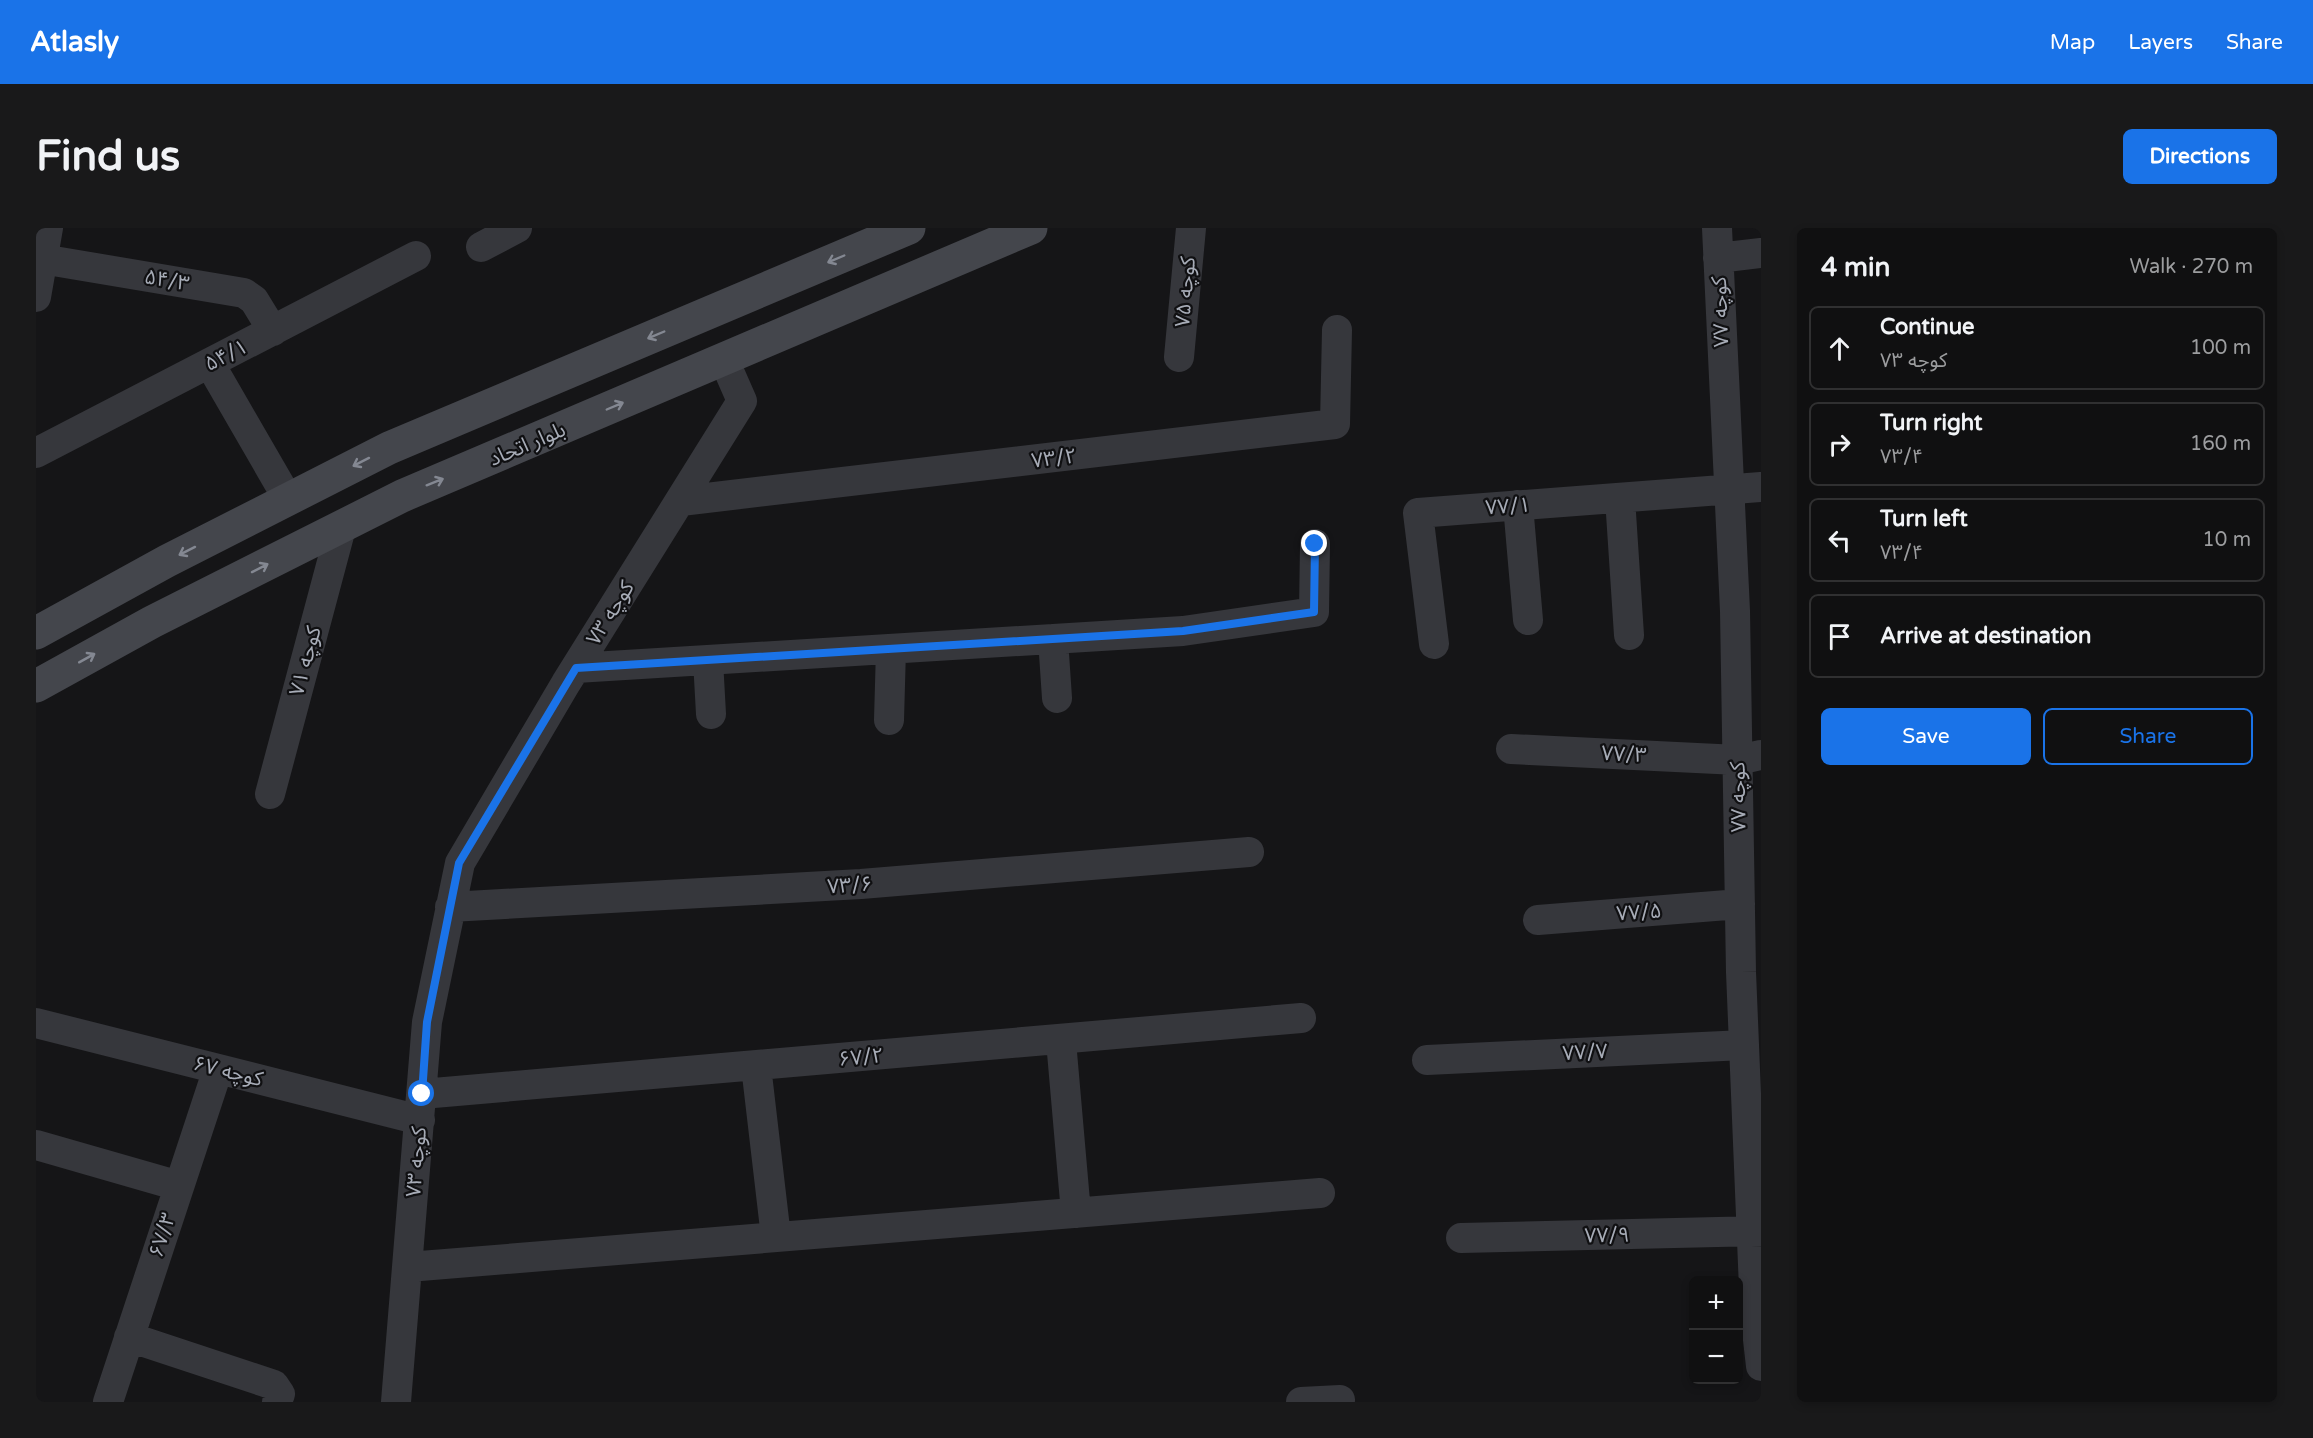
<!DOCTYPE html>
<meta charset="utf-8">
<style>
:root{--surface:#101011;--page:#19191a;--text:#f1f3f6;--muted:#9c9d9f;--line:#303031;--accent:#1a73e8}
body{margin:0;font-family:"Varela Round","Noto Sans Arabic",sans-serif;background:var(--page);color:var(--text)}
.controls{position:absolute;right:18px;bottom:18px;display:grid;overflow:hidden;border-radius:9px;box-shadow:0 3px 9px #0003}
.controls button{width:54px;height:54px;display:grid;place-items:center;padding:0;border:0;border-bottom:2px solid var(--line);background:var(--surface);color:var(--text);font:30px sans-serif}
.stop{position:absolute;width:18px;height:18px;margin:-14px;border:4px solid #1a73e8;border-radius:50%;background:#fff}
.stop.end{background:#1a73e8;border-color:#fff;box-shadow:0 2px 6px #0008}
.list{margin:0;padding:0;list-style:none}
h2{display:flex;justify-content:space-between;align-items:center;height:78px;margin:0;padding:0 24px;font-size:26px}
h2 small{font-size:20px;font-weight:400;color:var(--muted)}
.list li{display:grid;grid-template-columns:39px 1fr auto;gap:18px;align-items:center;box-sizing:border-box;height:84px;margin:0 12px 12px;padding:0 12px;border:2px solid var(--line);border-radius:9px}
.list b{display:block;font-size:22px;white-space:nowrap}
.list p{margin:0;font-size:20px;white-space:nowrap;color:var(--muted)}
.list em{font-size:20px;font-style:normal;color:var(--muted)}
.actions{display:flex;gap:12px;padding:18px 24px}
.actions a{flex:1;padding:14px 0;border:2px solid var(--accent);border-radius:9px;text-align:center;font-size:21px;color:var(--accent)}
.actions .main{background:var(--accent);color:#fff}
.icon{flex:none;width:33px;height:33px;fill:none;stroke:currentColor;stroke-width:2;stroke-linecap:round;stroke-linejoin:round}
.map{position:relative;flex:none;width:1725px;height:1174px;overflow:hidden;border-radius:9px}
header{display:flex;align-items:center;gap:36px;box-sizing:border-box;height:84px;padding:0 30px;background:var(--accent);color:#fff}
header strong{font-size:28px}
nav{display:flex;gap:33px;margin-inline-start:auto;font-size:21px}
.intro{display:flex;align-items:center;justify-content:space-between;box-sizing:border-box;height:144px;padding:0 36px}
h1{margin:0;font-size:42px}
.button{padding:15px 27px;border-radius:9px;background:var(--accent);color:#fff;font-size:21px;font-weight:700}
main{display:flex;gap:36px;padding:0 36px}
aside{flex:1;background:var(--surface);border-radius:9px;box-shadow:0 3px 9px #0003}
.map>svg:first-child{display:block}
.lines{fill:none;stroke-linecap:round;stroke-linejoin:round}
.street{stroke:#36373c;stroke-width:30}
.secondary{stroke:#44464c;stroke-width:33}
.oneway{stroke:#848892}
.route{stroke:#1a73e8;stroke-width:8}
.labels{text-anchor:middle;stroke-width:4.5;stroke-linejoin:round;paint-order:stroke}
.street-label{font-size:21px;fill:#a7acb7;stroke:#101012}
</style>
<header>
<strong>Atlasly</strong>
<nav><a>Map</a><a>Layers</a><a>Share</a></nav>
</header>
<div class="intro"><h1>Find us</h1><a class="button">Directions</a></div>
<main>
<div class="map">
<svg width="1725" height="1174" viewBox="0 0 1725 1174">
<rect width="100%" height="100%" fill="#151517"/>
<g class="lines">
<path class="street" d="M 1681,0 L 1699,383 L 1705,744 L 1719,1085 L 1725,1138
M 445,19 L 481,0
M 0,30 L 208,65 L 218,72 L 237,103
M 1682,30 L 1725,25
M 0,69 L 12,0
M 1143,129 L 1155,0
M 174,136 L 252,271
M 0,225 L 380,28
M 1584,270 L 1593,407
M 645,273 L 1299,196 L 1301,102
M 1482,277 L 1492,392
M 1017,411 L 1021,470
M 1398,416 L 1382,285 L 1725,259
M 672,432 L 675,486
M 540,440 L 1147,403 L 1278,384 L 1279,316
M 853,492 L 855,421
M 1475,521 L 1702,532 L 1725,527
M 234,566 L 305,300
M 414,679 L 825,656 L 1213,624
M 1502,692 L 1704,676
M 0,795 L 384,892
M 1025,813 L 1040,985
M 1391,832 L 1708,817
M 720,838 L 740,1009
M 386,866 L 1265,790
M 0,917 L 143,958
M 1425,1010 L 1725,1003
M 372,1039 L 1284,965
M 93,1109 L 238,1157 L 244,1166 L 241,1174
M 72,1174 L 182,841
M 360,1174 L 391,794 L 424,635 L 530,455 L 706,173 L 688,132
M 1265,1174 L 1304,1172"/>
<path class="secondary" d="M 0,405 L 131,333 L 353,220 L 873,0
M 0,458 L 116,394 L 366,268 L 995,0"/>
</g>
<defs><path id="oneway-shaft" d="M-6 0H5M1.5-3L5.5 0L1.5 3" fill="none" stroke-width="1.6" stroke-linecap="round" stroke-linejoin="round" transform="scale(1.5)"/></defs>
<g class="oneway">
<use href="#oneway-shaft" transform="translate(800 31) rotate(157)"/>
<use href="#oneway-shaft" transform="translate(620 107) rotate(157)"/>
<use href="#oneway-shaft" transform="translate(579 178) rotate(-23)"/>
<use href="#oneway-shaft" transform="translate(325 234) rotate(153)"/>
<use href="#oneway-shaft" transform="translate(399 254) rotate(-22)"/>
<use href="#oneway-shaft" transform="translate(151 323) rotate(153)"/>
<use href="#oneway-shaft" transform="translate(224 340) rotate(-27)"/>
<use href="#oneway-shaft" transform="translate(51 430) rotate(-29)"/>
</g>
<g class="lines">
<path class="route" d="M 386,866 L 391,794 L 423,635 L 540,440 L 1147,403 L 1278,384 L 1279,316"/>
</g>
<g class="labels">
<g class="street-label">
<text transform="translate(131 52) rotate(10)" y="7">۵۴/۳</text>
<text transform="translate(1149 64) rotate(-85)" y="7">کوچه ۷۵</text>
<text transform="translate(1684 84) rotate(-92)" y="7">کوچه ۷۷</text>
<text transform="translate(190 127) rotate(-27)" y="7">۵۴/۱</text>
<text transform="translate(491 216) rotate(-23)" y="7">بلوار اتحاد</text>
<text transform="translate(1018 230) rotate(-7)" y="7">۷۳/۲</text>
<text transform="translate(1472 278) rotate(-4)" y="7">۷۷/۱</text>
<text transform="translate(574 385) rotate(-58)" y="7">کوچه ۷۳</text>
<text transform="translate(269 433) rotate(-75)" y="7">کوچه ۷۱</text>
<text transform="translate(1588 526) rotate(3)" y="7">۷۷/۳</text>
<text transform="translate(1702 569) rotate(-91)" y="7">کوچه ۷۷</text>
<text transform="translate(814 657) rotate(-4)" y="7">۷۳/۶</text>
<text transform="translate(1603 684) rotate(-4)" y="7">۷۷/۵</text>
<text transform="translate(1549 824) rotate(-3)" y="7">۷۷/۷</text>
<text transform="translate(825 829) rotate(-5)" y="7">۶۷/۲</text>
<text transform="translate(192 843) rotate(14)" y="7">کوچه ۶۷</text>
<text transform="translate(380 934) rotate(-85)" y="7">کوچه ۷۳</text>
<text transform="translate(126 1007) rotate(-72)" y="7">۶۷/۳</text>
<text transform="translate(1571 1007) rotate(-1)" y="7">۷۷/۹</text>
</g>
</g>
</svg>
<div class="controls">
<button>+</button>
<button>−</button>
</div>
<div class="stop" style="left:386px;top:866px"></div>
<div class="stop end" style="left:1279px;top:316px"></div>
</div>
<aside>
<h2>4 min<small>Walk · 270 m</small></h2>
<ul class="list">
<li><svg class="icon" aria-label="ahead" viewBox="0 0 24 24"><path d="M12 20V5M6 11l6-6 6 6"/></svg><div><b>Continue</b><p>کوچه ۷۳</p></div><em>100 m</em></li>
<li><svg class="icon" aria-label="right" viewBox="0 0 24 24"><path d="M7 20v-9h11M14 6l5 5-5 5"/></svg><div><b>Turn right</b><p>۷۳/۴</p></div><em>160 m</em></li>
<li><svg class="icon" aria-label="left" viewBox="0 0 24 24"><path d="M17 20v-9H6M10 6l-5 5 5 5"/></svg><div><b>Turn left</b><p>۷۳/۴</p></div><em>10 m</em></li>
<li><svg class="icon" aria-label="arrive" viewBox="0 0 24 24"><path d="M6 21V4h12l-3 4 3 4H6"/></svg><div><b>Arrive at destination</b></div></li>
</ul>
<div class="actions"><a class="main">Save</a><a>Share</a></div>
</aside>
</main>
